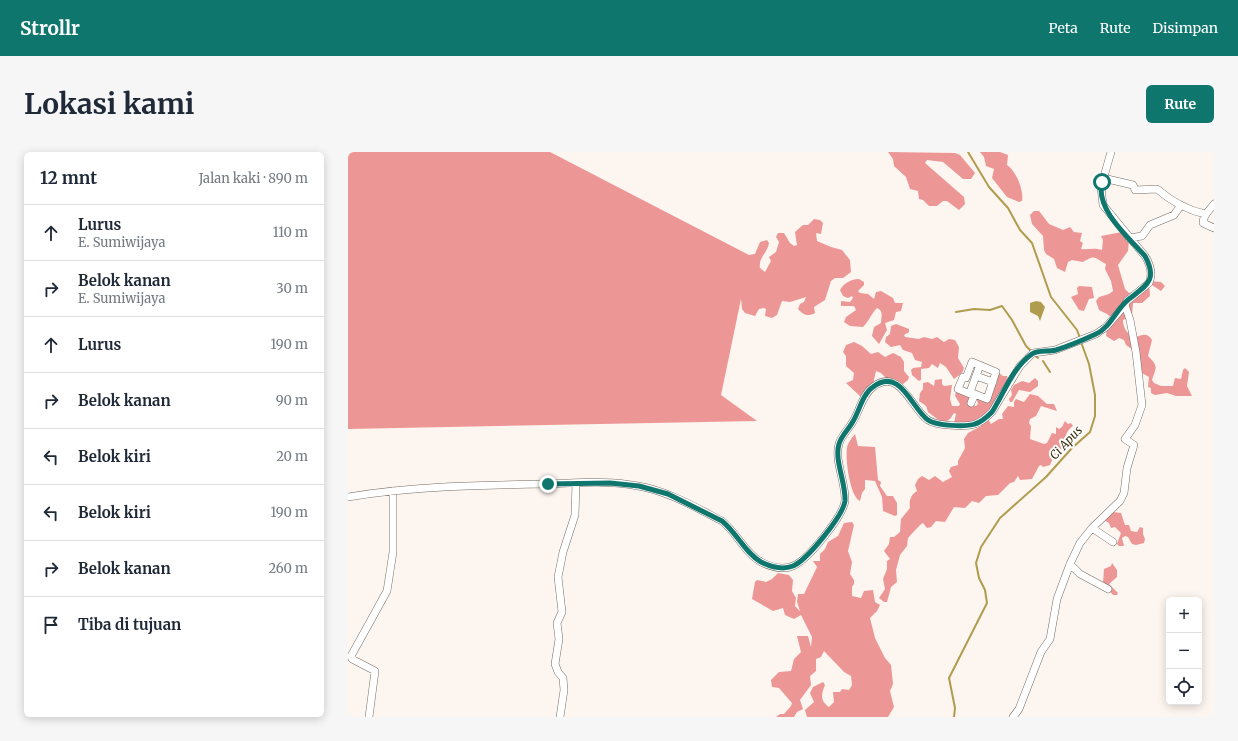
<!DOCTYPE html>
<html lang="id">
<meta charset="utf-8">
<style>
:root{--surface:#fff;--page:#f6f6f7;--text:#1f2937;--muted:#747a83;--line:#e0e1e3;--accent:#0f766e}
body{margin:0;font-family:Merriweather,serif;background:var(--page);color:var(--text)}
.controls{position:absolute;right:12px;bottom:12px;display:grid;overflow:hidden;border-radius:6px;box-shadow:0 2px 10px #0003}
.controls button{width:36px;height:36px;display:grid;place-items:center;padding:0;border:0;border-bottom:1px solid var(--line);background:var(--surface);color:var(--text);font:20px sans-serif}
.stop{position:absolute;width:12px;height:12px;margin:-9px;border:3px solid #0f766e;border-radius:50%;background:#fff}
.stop.end{background:#0f766e;border-color:#fff;box-shadow:0 1px 4px #0008}
.list{margin:0;padding:0;list-style:none}
h2{display:flex;justify-content:space-between;align-items:center;height:52px;margin:0;padding:0 16px;font-size:17px}
h2 small{font-size:13px;font-weight:400;color:var(--muted)}
.list li{display:grid;grid-template-columns:26px 1fr auto;gap:12px;align-items:center;box-sizing:border-box;height:56px;padding:0 16px;border-top:1px solid var(--line)}
.list b{display:block;font-size:15px;white-space:nowrap}
.list p{margin:0;font-size:13px;white-space:nowrap;color:var(--muted)}
.list em{font-size:13px;font-style:normal;color:var(--muted)}
.icon{flex:none;width:22px;height:22px;fill:none;stroke:currentColor;stroke-width:2;stroke-linecap:round;stroke-linejoin:round}
.map{position:relative;flex:none;width:866px;height:565px;overflow:hidden;border-radius:6px}
header{display:flex;align-items:center;gap:24px;box-sizing:border-box;height:56px;padding:0 20px;background:var(--accent);color:#fff}
header strong{font-size:19px}
nav{display:flex;gap:22px;margin-inline-start:auto;font-size:14px}
.intro{display:flex;align-items:center;justify-content:space-between;box-sizing:border-box;height:96px;padding:0 24px}
h1{margin:0;font-size:28px}
.button{padding:10px 18px;border-radius:6px;background:var(--accent);color:#fff;font-size:14px;font-weight:700}
main{display:flex;gap:24px;padding:0 24px}
aside{flex:1;background:var(--surface);border-radius:6px;box-shadow:0 2px 10px #0003}
.map>svg:first-child{display:block}
.forest{fill:#ec9796}
.water{fill:#b09c4e}
.lines{fill:none;stroke-linecap:round;stroke-linejoin:round}
.stream{stroke:#b09c4e;stroke-width:2}
.street-casing{stroke:#746d68;stroke-width:8}
.street{stroke:#fff;stroke-width:7}
.route{stroke:#0f766e;stroke-width:5}
.labels{text-anchor:middle;stroke-width:4;stroke-linejoin:round;paint-order:stroke}
.water-label{font-size:12px;font-style:italic;fill:#372f0b;stroke:#fff}
</style>
<header>
<strong>Strollr</strong>
<nav><a>Peta</a><a>Rute</a><a>Disimpan</a></nav>
</header>
<div class="intro"><h1>Lokasi kami</h1><a class="button">Rute</a></div>
<main>
<aside>
<h2>12 mnt<small>Jalan kaki · 890 m</small></h2>
<ul class="list">
<li><svg class="icon" aria-label="ahead" viewBox="0 0 24 24"><path d="M12 20V5M6 11l6-6 6 6"/></svg><div><b>Lurus</b><p>E. Sumiwijaya</p></div><em>110 m</em></li>
<li><svg class="icon" aria-label="right" viewBox="0 0 24 24"><path d="M7 20v-9h11M14 6l5 5-5 5"/></svg><div><b>Belok kanan</b><p>E. Sumiwijaya</p></div><em>30 m</em></li>
<li><svg class="icon" aria-label="ahead" viewBox="0 0 24 24"><path d="M12 20V5M6 11l6-6 6 6"/></svg><div><b>Lurus</b></div><em>190 m</em></li>
<li><svg class="icon" aria-label="right" viewBox="0 0 24 24"><path d="M7 20v-9h11M14 6l5 5-5 5"/></svg><div><b>Belok kanan</b></div><em>90 m</em></li>
<li><svg class="icon" aria-label="left" viewBox="0 0 24 24"><path d="M17 20v-9H6M10 6l-5 5 5 5"/></svg><div><b>Belok kiri</b></div><em>20 m</em></li>
<li><svg class="icon" aria-label="left" viewBox="0 0 24 24"><path d="M17 20v-9H6M10 6l-5 5 5 5"/></svg><div><b>Belok kiri</b></div><em>190 m</em></li>
<li><svg class="icon" aria-label="right" viewBox="0 0 24 24"><path d="M7 20v-9h11M14 6l5 5-5 5"/></svg><div><b>Belok kanan</b></div><em>260 m</em></li>
<li><svg class="icon" aria-label="arrive" viewBox="0 0 24 24"><path d="M6 21V4h12l-3 4 3 4H6"/></svg><div><b>Tiba di tujuan</b></div></li>
</ul>
</aside>
<div class="map">
<svg width="866" height="565" viewBox="0 0 866 565">
<rect width="100%" height="100%" fill="#fdf5ef"/>
<path class="forest" d="M 0,0 L 202,0 L 401,103 L 407,102 L 412,90 L 419,88 L 421,91 C 420,100 410,106 412,116 L 417,120 L 423,109 L 421,105 L 428,100 L 431,90 L 428,85 L 430,81 L 436,81 L 442,91 L 446,94 L 449,93 L 447,80 L 455,73 L 460,73 L 466,67 L 472,68 L 475,71 L 473,82 L 468,81 L 469,89 L 483,95 L 494,98 L 502,108 L 503,120 L 495,126 L 487,126 L 483,129 L 477,148 L 466,155 L 467,161 C 460,165 455,163 450,157 L 452,152 L 456,150 L 458,145 L 442,150 L 434,149 L 429,163 L 424,166 L 417,164 L 418,157 L 416,156 L 411,157 L 407,164 L 397,161 L 394,157 L 393,147 L 373,243 L 409,269 L 0,277 Z
M 540,0 L 607,1 L 612,3 L 627,21 L 623,27 L 615,27 L 595,10 L 579,8 L 577,11 L 616,45 L 617,52 L 611,58 L 599,49 L 595,49 L 589,54 L 581,54 L 575,48 L 571,47 L 570,39 L 562,37 L 558,25 L 546,14 L 545,7 Z
M 632,0 L 652,0 L 660,3 L 659,13 C 668,19 676,38 674,49 L 671,50 L 659,45 L 644,26 L 646,17 L 638,14 L 636,5 Z
M 686,59 L 691,59 L 701,72 L 715,78 L 722,75 L 726,80 L 734,81 L 732,89 L 735,91 L 733,97 C 740,98 746,95 754,98 L 755,88 L 753,84 L 774,80 L 781,88 L 780,99 L 770,113 L 777,137 L 781,141 L 787,140 L 794,132 L 802,129 L 813,130 L 817,134 L 813,139 L 801,131 L 802,144 L 794,151 L 785,151 L 784,163 L 775,168 C 775,176 779,181 786,186 C 794,183 799,180 804,188 L 800,204 C 811,215 808,215 804,228 L 806,231 L 813,234 L 825,234 L 827,226 L 833,227 L 835,218 L 837,216 L 841,220 L 839,234 L 844,244 L 828,244 L 819,241 L 807,243 L 803,241 L 803,236 L 800,235 L 801,225 L 792,220 C 794,203 790,202 778,193 L 776,188 L 771,186 L 766,189 L 758,184 L 759,175 L 764,166 L 759,162 L 751,158 L 748,149 L 751,145 L 761,142 L 765,139 L 763,129 L 757,117 L 758,112 C 746,106 748,102 735,110 L 724,108 L 720,110 L 717,120 L 709,116 L 706,107 L 698,102 L 696,98 L 695,84 L 684,72 L 682,63 Z
M 511,127 L 516,130 L 516,133 L 510,139 L 512,141 L 520,142 L 526,147 L 528,140 L 533,139 L 545,146 L 547,151 L 555,151 L 553,159 L 548,160 L 546,168 L 537,171 L 539,178 L 531,192 L 524,184 L 526,175 L 533,171 C 533,165 536,159 529,156 C 523,162 521,169 515,175 L 502,174 L 496,170 L 498,165 L 508,158 L 506,154 L 493,154 L 493,149 L 502,150 L 505,146 L 504,144 L 500,146 L 495,144 L 492,138 C 496,131 503,127 511,127 Z
M 731,134 L 744,135 L 746,146 L 741,147 L 736,159 L 731,158 L 723,145 L 730,142 L 729,136 Z
M 548,172 L 561,177 L 561,180 L 556,183 L 557,185 L 571,187 L 576,185 L 584,187 L 589,185 L 596,190 L 601,187 L 607,188 L 611,195 L 610,206 L 616,216 L 614,221 L 606,227 L 598,215 L 592,211 L 590,216 L 584,212 L 581,216 L 573,217 L 573,228 L 571,229 L 564,223 L 563,218 L 565,216 L 573,215 L 574,210 L 567,208 L 564,201 L 555,198 L 552,193 L 543,195 L 537,190 L 538,185 L 542,182 L 543,174 Z
M 506,190 L 514,194 L 523,202 L 530,200 L 537,205 L 545,201 L 553,205 L 556,210 L 556,219 L 561,225 L 560,228 L 555,232 L 537,228 L 538,226 L 533,221 L 528,219 L 525,232 L 513,245 L 498,231 L 505,228 L 506,221 L 498,214 L 498,204 L 495,200 L 498,193 Z
M 651,221 L 655,224 L 659,224 L 660,228 L 653,239 L 652,238 L 653,240 L 640,267 L 643,272 L 651,267 L 655,267 L 654,262 L 660,254 L 666,255 L 666,250 L 668,247 L 676,250 L 682,242 L 690,244 L 699,252 L 706,252 L 709,259 L 693,254 L 688,264 L 682,267 L 681,271 L 683,274 L 682,287 L 696,292 L 699,291 L 704,281 L 708,282 L 708,275 L 711,277 L 714,275 L 717,269 L 720,272 L 723,271 L 725,274 C 719,278 716,285 717,292 L 714,294 L 713,299 L 705,306 L 702,313 L 695,315 L 693,313 L 691,314 L 684,327 L 672,328 L 670,324 L 666,330 L 662,331 L 650,343 L 638,344 L 631,351 L 624,349 L 617,356 L 606,355 L 597,370 L 588,369 L 583,375 L 579,376 L 575,371 C 572,372 563,383 560,386 L 559,394 L 552,403 L 548,418 L 549,430 L 543,435 L 539,450 L 536,450 L 531,446 L 537,437 L 535,427 L 539,417 L 539,409 L 542,407 L 536,399 L 541,392 L 542,385 L 546,385 L 552,380 L 553,367 L 562,356 C 561,350 562,343 569,339 L 567,333 L 570,327 L 574,324 L 581,328 L 587,324 L 595,330 L 604,325 L 601,319 L 603,315 L 610,313 L 610,309 L 617,296 L 616,287 L 620,281 L 633,274 L 625,269 L 620,271 L 606,271 L 608,262 L 606,261 C 602,267 601,270 593,270 L 580,260 L 578,254 L 571,249 L 572,241 L 575,237 L 575,231 L 580,230 L 586,234 L 587,228 L 594,227 L 594,232 L 596,234 L 604,233 L 602,247 L 604,254 L 611,254 L 612,252 L 607,244 L 608,239 L 623,244 L 620,251 L 628,254 L 630,252 L 628,245 L 638,248 Z
M 687,226 L 690,229 L 690,234 L 682,240 L 671,238 L 664,250 L 662,250 L 661,247 L 664,243 L 663,238 L 666,233 L 674,229 L 681,231 Z
M 507,282 L 510,294 L 527,295 L 530,328 L 533,330 L 532,334 L 539,344 L 545,344 L 549,351 L 549,363 L 547,364 L 535,359 L 534,345 L 527,329 L 517,328 L 517,337 L 514,341 L 512,349 C 502,345 497,306 499,296 C 500,290 504,286 507,282 Z
M 765,360 L 773,361 L 777,373 L 781,373 L 783,379 L 789,380 L 792,375 L 795,376 L 795,382 L 797,387 L 796,391 L 788,393 L 784,392 L 780,385 L 777,384 L 774,386 L 776,394 L 771,394 L 769,392 L 773,381 L 767,375 L 763,376 L 761,371 L 756,368 Z
M 504,370 L 506,373 L 500,399 L 504,410 L 502,422 L 506,428 L 506,432 L 504,435 L 504,444 L 513,446 L 516,439 L 525,438 L 527,450 L 532,453 L 529,459 L 522,466 L 527,486 L 537,506 L 543,513 L 545,532 L 542,539 L 546,555 L 540,565 L 459,565 L 457,558 L 466,550 L 462,541 L 465,535 L 475,530 L 477,533 C 473,542 472,549 481,555 L 486,550 L 485,540 L 492,540 L 494,537 L 501,538 L 504,533 L 503,524 L 496,520 L 476,499 L 473,505 L 468,507 L 468,519 L 462,524 L 463,533 L 452,548 L 455,557 L 449,560 L 446,565 L 428,565 L 432,562 L 436,562 L 443,554 L 444,551 L 431,536 L 424,535 L 423,528 L 431,520 L 443,519 L 446,507 L 453,500 L 449,484 L 460,484 L 463,495 L 464,485 L 453,463 L 446,467 L 437,463 L 435,456 L 425,459 L 404,447 L 407,430 L 409,428 L 418,430 L 424,427 L 430,421 L 441,423 L 445,428 L 444,439 L 448,446 L 447,454 L 452,459 L 449,450 L 450,442 L 456,442 L 469,415 L 465,409 L 472,409 L 472,402 L 477,397 L 480,390 L 490,384 L 496,371 Z
M 764,411 L 769,418 L 769,425 L 761,432 L 770,441 L 769,443 L 765,443 L 755,431 L 756,417 L 763,414 Z"/>
<path class="water" d="M 688,149 L 693,150 L 697,155 L 692,169 L 690,164 L 682,160 L 682,151 Z"/>
<g class="lines">
<path class="stream" d="M 620,0 L 641,35 L 660,56 L 672,78 L 684,91 L 703,145 L 729,178 L 732,186
M 608,160 L 626,157 L 642,158 L 654,154 L 664,168 L 678,194 L 684,200
M 686,203 L 690,206
M 695,209 L 702,220
M 606,565 L 607,556 L 601,526 L 639,451 L 637,438 L 631,426 L 628,411 L 633,395 L 652,366 L 698,325 L 724,296 L 742,280 L 747,264 L 747,243 L 741,212 L 733,190"/>
<defs>
<path id="street" d="M 755,26 L 785,33 L 787,38 L 809,37 C 823,49 839,58 857,62
M 866,52 C 861,59 855,63 855,71 L 866,76
M 781,86 L 794,84 L 802,73 L 826,63 L 833,53
M 628,224 L 645,230
M 622,240 L 639,247 L 648,220 L 624,210 L 618,226 L 615,225 L 610,237 L 622,242 L 622,240 L 632,213
M 623,251 L 627,242
M 0,345 C 66,334 133,333 200,332 C 230,331 261,328 290,334 C 320,339 347,355 374,369 C 389,381 397,401 413,410 C 423,415 435,418 445,414 C 460,408 495,364 497,349 C 498,331 486,308 491,292 C 493,284 500,278 504,271 C 511,261 514,243 525,235 C 552,214 564,258 580,268 C 588,274 618,275 627,272 C 634,270 639,265 644,260 L 672,214 L 685,201 L 707,198 L 748,182 L 758,175 L 777,153
M 744,376 L 765,390
M 722,412 L 732,422 L 760,437
M 21,565 L 27,519 L 4,507 L 3,504 L 39,439 L 45,400 L 45,339
M 212,565 L 216,538 L 215,526 L 210,520 L 207,512 L 211,487 L 209,471 L 214,460 L 210,425 L 215,400 L 227,363 L 228,331
M 665,565 L 671,557 L 693,500 L 702,487 L 709,447 L 722,412 L 732,391 L 744,376 L 772,349 L 776,341 L 779,316 L 786,293 L 777,287 L 787,273 L 794,253 L 788,200 L 782,168 L 777,153 L 779,149 L 801,131 C 805,122 802,112 797,104 L 755,53 L 753,35 L 763,0"/>
</defs>
<use href="#street" class="street-casing"/>
<use href="#street" class="street"/>
</g>
<g class="lines">
<path class="route" d="M 200,332 L 262,331 L 291,334 L 320,342 L 374,369 C 389,381 397,401 413,410 C 423,415 435,418 445,414 C 459,408 495,364 497,349 C 498,331 486,308 491,292 C 493,284 500,278 504,271 C 511,261 514,242 525,235 C 552,214 564,257 580,268 C 588,274 618,275 627,272 C 634,270 639,265 644,260 C 656,241 665,215 684,202 C 690,198 700,200 708,198 C 721,194 735,188 748,182 C 763,175 768,157 781,147 C 799,133 810,128 797,104 C 780,85 747,57 754,30"/>
</g>
<g class="labels">
<g class="water-label">
<text transform="translate(718 291) rotate(-47)" y="4">Ci Apus</text>
</g>
</g>
</svg>
<div class="controls">
<button>+</button>
<button>−</button>
<button><svg class="icon" aria-label="locate" viewBox="0 0 24 24"><circle cx="12" cy="12" r="6"/><path d="M12 2v4M12 18v4M2 12h4M18 12h4"/></svg></button>
</div>
<div class="stop" style="left:754px;top:30px"></div>
<div class="stop end" style="left:200px;top:332px"></div>
</div>
</main>
